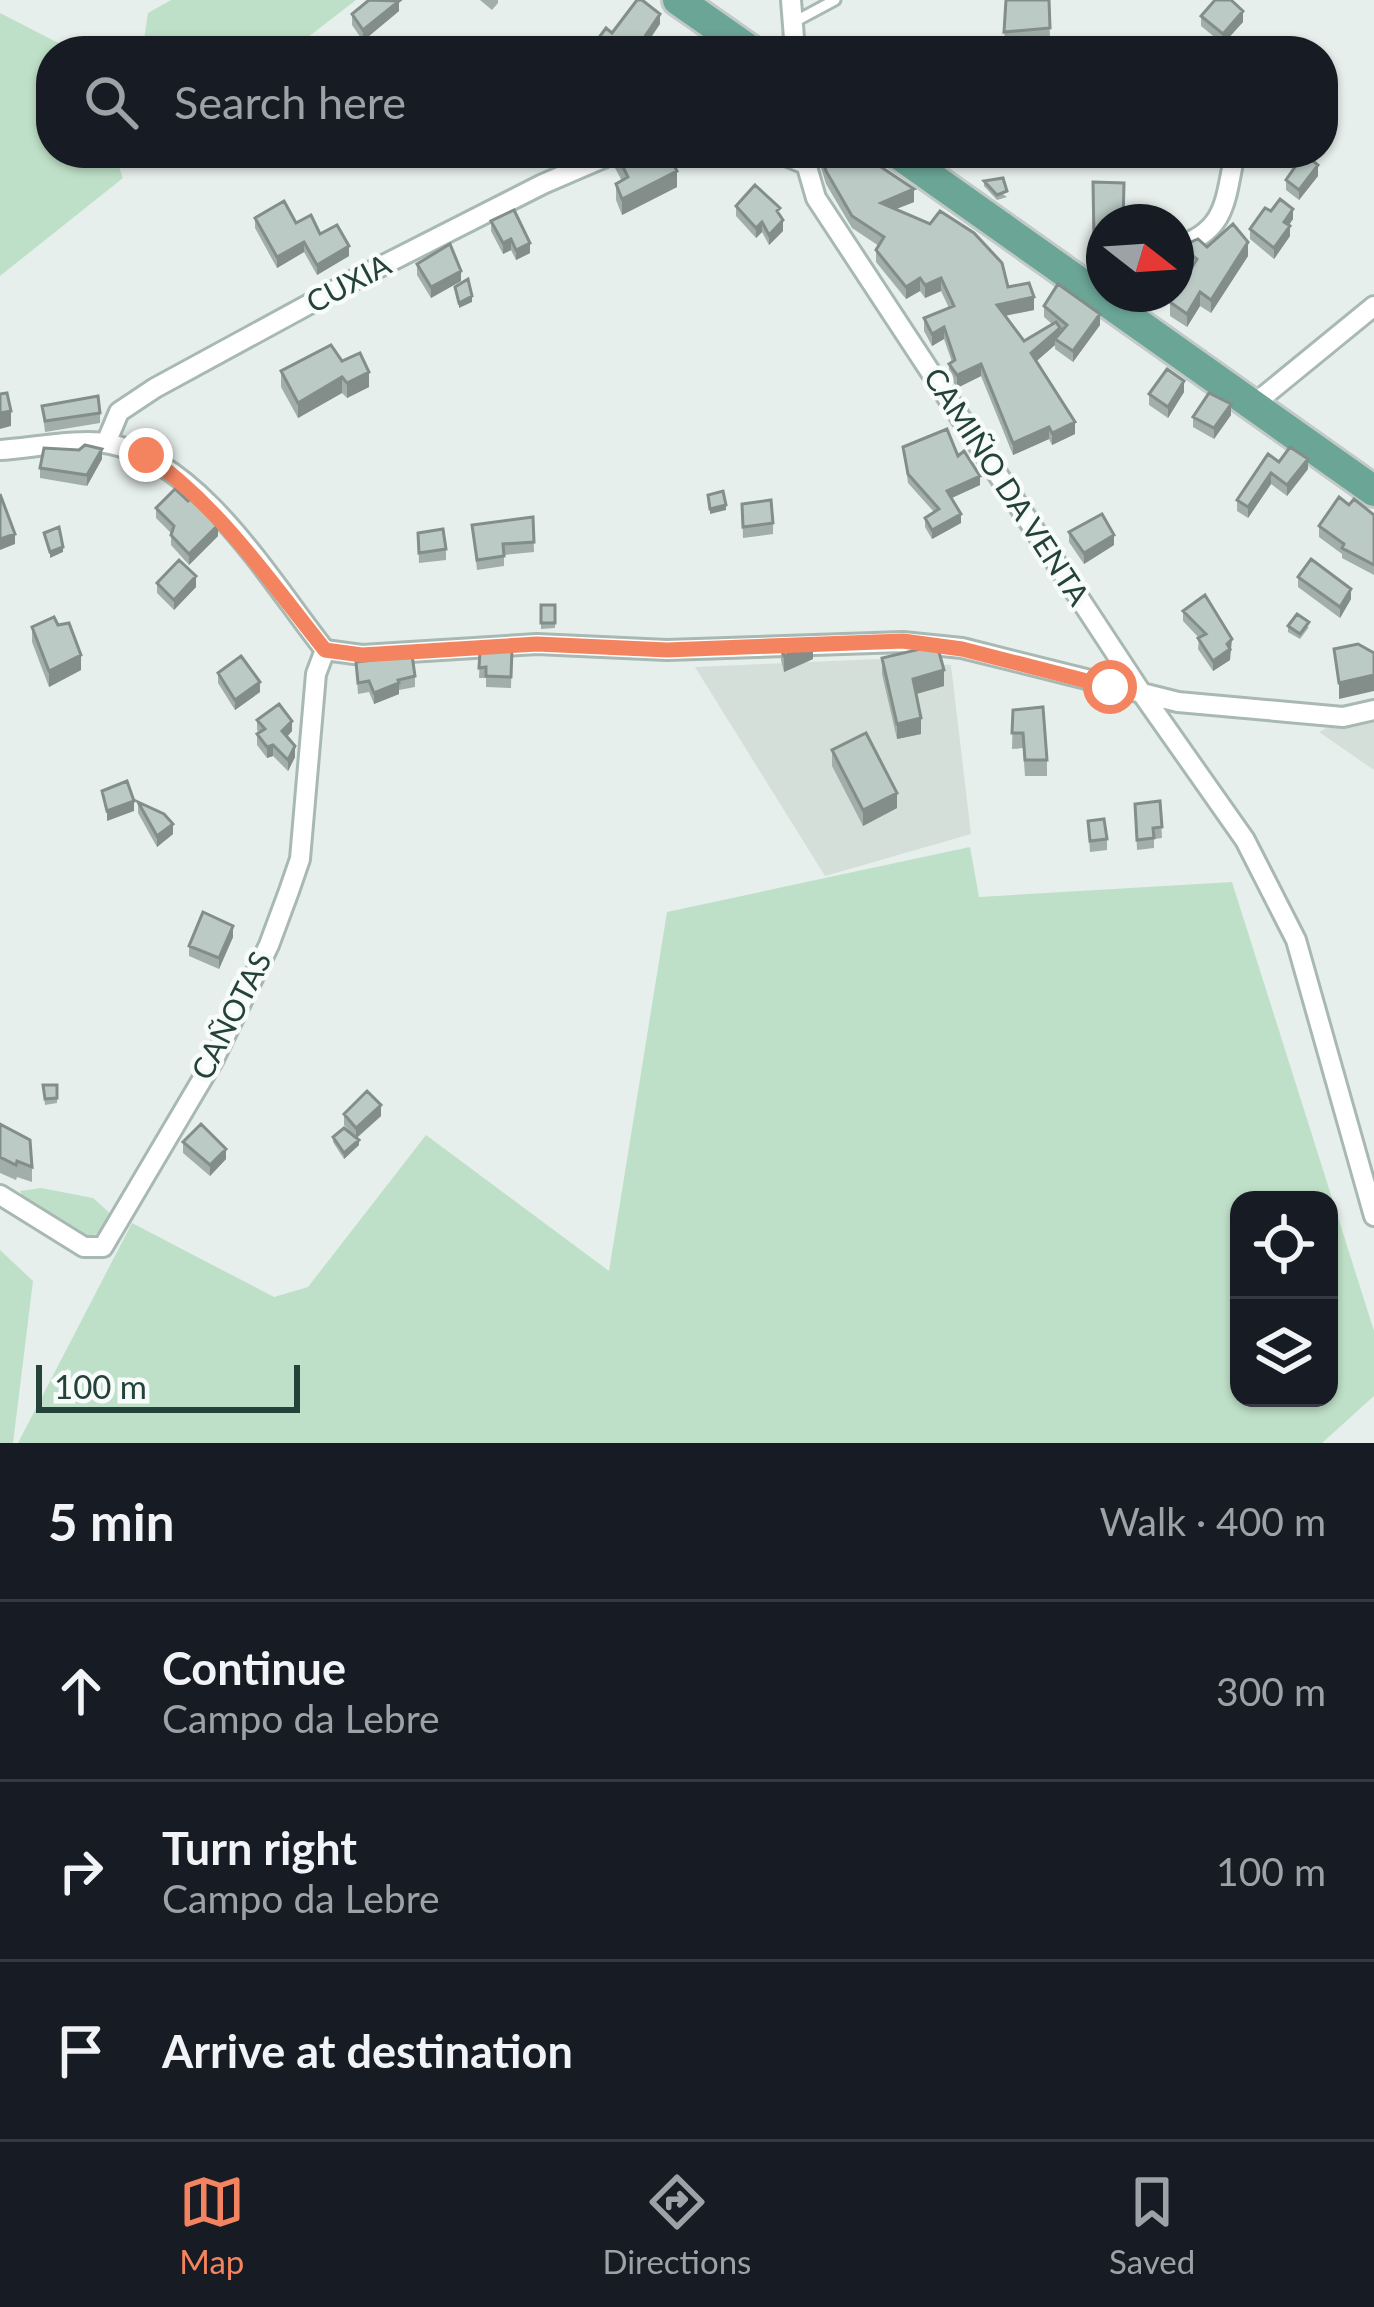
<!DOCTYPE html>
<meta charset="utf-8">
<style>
:root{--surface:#171b24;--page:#20242c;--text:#f1f3f6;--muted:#9ea1a6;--line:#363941;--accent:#f4845f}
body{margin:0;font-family:Lato,sans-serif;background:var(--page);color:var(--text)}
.controls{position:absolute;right:36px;bottom:36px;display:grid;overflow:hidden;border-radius:24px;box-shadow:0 3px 9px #0004}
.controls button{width:108px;height:108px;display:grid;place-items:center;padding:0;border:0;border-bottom:3px solid var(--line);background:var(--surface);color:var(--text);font:60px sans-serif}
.compass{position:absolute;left:1086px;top:204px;width:108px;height:108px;border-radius:50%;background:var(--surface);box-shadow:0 3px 9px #0004;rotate:107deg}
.scale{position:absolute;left:36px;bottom:30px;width:264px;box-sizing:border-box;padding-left:12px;border:6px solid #24423a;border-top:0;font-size:33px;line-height:42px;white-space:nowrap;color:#24423a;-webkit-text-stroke:9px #f7fbf9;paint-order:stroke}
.stop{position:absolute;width:36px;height:36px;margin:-27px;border:9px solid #f4845f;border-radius:50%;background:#fff}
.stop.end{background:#f4845f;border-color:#fff;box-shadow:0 3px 12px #0008}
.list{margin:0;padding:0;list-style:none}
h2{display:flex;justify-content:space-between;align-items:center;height:156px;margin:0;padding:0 48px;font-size:51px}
h2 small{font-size:39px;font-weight:400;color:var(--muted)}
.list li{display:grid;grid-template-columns:78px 1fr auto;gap:36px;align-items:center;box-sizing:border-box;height:180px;padding:0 48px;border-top:3px solid var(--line)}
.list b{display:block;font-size:45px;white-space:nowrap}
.list p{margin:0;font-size:39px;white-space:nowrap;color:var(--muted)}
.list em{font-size:39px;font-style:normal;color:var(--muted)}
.icon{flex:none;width:66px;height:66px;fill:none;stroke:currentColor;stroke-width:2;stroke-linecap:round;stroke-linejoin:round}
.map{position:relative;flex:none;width:1374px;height:1443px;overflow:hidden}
.search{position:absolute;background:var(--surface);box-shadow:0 3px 9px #0004;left:36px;right:36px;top:36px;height:132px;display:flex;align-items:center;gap:30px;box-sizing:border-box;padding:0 42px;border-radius:48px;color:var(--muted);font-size:45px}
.sheet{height:696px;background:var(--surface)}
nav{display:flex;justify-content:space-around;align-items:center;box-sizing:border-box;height:168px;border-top:3px solid var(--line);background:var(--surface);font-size:33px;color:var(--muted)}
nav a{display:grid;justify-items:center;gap:6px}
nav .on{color:var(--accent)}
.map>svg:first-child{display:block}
.built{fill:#d4dfda}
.green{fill:#bfe0c8;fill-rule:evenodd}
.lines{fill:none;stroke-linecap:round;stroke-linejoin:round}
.service-casing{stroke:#a8b8b2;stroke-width:15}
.minor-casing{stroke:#a8b8b2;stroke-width:24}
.primary-casing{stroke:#c2cac8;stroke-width:36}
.service{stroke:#fff;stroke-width:9}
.minor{stroke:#fff;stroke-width:18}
.primary{stroke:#6aa596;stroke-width:30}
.wall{fill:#a1aea9}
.shaded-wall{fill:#838d89}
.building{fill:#bbcac4;stroke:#838d89;stroke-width:3}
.route{stroke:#f4845f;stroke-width:15}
.labels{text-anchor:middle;stroke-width:9;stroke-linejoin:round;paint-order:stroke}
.street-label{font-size:30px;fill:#24423a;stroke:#f7fbf9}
</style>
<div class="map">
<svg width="1374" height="1443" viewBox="0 0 1374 1443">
<rect width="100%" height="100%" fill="#e6efeb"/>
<path class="built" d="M 879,659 L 951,665 L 971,834 L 825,876 L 695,667 Z
M 1374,717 L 1374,770 L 1319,732 L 1332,725 Z"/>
<path class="green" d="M 171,0 L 356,0 L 290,51 L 161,51 L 144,40 L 148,13 Z
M 0,13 L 74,51 L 51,51 L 51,153 L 114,153 L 123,178 L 0,276 Z
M 970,847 L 979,897 L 1232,882 L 1374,1331 L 1374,1396 L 1322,1443 L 18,1443 L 132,1223 L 274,1297 L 308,1287 L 426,1135 L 609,1271 L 667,912 ZM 1329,1200 L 1329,1398 L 1239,1398 L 1239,1200 Z
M 41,1188 L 93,1198 L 112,1215 L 100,1233 L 81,1239 L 28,1207 L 20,1191 Z
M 0,1250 L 33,1281 L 13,1443 L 0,1443 Z"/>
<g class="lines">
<defs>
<path id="service" d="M 794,22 L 835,0"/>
<path id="minor" d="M 791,0 L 795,51
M 779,153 L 805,164
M 803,153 L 816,198 L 1143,695 L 1245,840 L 1296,940 L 1374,1216
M 1176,247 C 1227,231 1225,200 1235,153
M 1253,405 L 1374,306
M 106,443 L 119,412 L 155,388 L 348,283 L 543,184 L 615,153
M 0,450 C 31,448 81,438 110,444 C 201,462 271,582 325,650 L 362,655 L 537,644 L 667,650 L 903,642 L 962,648 L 1178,702 L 1343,717 L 1374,710
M 0,1195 L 84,1247 L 103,1247 L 213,1061 L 269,945 L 289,891 L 300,859 L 316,674 L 325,650"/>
<path id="primary" d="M 678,0 L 751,51
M 897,153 L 1374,491"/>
</defs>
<use href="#service" class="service-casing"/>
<use href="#minor" class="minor-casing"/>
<use href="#primary" class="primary-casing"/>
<use href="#service" class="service"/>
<use href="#minor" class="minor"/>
<use href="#primary" class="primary"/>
</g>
<path class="wall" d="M 480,0 L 498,0 L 498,3 L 492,10 Z
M 1006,0 L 1049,4 L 1050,40 L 1004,45 Z
M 399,11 L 363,41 L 352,25 L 352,14 Z
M 1201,16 L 1243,22 L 1223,44 L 1201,26 Z
M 615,153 L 677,187 L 622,215 L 616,200 L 616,184 L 622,181 L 615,168 Z
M 820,153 L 914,202 L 896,209 L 1008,287 L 1034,310 L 1005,316 L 1024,341 L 1052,324 L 1044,317 L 1044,306 L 1100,325 L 1073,362 L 1055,349 L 1055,345 L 1036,361 L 1075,434 L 1052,445 L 1049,439 L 1013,455 L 981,376 L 957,388 L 949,376 L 949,364 L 952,362 L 944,339 L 932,346 L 924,331 L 924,318 L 949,308 L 941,291 L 925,298 L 920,291 L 906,299 L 876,262 L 876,250 L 879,246 L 852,228 L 826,184 L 820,164 Z
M 945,153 L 973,153 L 963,167 L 945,155 Z
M 1246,153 L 1263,153 L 1254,168 L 1247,164 Z
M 1318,176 L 1299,200 L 1286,190 L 1286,180 Z
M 984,181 L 1007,197 L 997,200 L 984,186 Z
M 1093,182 L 1104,222 L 1104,256 L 1094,256 Z
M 736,206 L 780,215 L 783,231 L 769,245 L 762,232 L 756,238 L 736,216 Z
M 255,218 L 296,223 L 320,234 L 349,256 L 317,275 L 304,252 L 277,268 L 255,228 Z
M 1293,219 L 1289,225 L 1290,236 L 1274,259 L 1250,239 L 1250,229 Z
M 491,221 L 530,253 L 516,260 L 511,250 L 503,254 L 491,231 Z
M 1207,247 L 1248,256 L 1211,313 L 1200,306 L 1187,327 L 1170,316 L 1170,302 L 1192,268 L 1184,262 L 1184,249 Z
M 417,264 L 461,281 L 431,298 L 417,275 Z
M 342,361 L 369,387 L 347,398 L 342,393 L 298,418 L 281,387 L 281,371 Z
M 1184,392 L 1168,418 L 1149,405 L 1149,394 Z
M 42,406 L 100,413 L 100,423 L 45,432 Z
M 1231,415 L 1214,439 L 1193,427 L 1193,417 Z
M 903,447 L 958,456 L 980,485 L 952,498 L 961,523 L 932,539 L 925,527 L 925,518 L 934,512 L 908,483 Z
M 102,459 L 87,486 L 40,478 L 40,468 Z
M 1279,462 L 1308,469 L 1287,496 L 1271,484 L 1248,518 L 1237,511 L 1237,500 Z
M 188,501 L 218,536 L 189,565 L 171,545 L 171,533 L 156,518 L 156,508 Z
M 742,504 L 773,523 L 773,534 L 743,538 Z
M 1349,505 L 1374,515 L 1374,575 L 1342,558 L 1342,554 L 1319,537 L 1319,526 Z
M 533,517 L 534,552 L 504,555 L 504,566 L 477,570 L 472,525 Z
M 1069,532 L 1114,545 L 1084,564 L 1069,542 Z
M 418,533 L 446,549 L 446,560 L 419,563 Z
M 1298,577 L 1351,599 L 1340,618 L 1298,587 Z
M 157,583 L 196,587 L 174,610 L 157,593 Z
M 541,605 L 555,605 L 555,628 L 541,629 Z
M 1183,611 L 1232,650 L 1230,652 L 1230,660 L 1213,671 L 1198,649 L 1199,638 L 1183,621 Z
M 58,625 L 81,670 L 49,687 L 32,642 L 32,627 Z
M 1288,626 L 1309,627 L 1300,639 L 1288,632 Z
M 781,644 L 813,659 L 784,672 L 781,660 Z
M 512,649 L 511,688 L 486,687 L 486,678 L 479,678 L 480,651 Z
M 882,658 L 944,686 L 916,694 L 921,734 L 897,739 L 882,674 Z
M 356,662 L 415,676 L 415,687 L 399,690 L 399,694 L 374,704 L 369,692 L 358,694 Z
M 218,673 L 260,692 L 235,710 L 218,683 Z
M 1013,710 L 1047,760 L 1047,776 L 1025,776 L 1023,748 L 1012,749 Z
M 257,720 L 292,731 L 287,737 L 295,757 L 288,771 L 273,756 L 267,758 L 257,745 L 257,734 L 259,733 L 257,730 Z
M 832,750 L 897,808 L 863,826 L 832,766 Z
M 1160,801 L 1162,838 L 1154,839 L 1154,848 L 1137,850 L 1135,804 Z
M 138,802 L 173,834 L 157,847 L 138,813 Z
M 1088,821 L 1107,839 L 1107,850 L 1090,852 Z
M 233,937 L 219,969 L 189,956 L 189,946 Z
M 43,1085 L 57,1085 L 57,1103 L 45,1105 Z
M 344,1114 L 381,1116 L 357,1138 L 359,1145 L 344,1159 L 333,1142 L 333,1137 L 354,1136 L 344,1125 Z
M 0,1124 L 32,1167 L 32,1182 L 17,1177 L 16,1180 L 0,1173 Z
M 183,1142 L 226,1159 L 210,1176 L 183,1153 Z"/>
<path class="shaded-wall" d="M 399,1 L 399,11 L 363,41 L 363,30 Z
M 1243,11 L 1243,22 L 1223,44 L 1223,34 Z
M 660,14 L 660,24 L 642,51 L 635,51 Z
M 1330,86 L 1330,96 L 1323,111 L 1323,100 Z
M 966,153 L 973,153 L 963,167 L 963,157 Z
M 1256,153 L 1263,153 L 1254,168 L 1254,157 Z
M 1318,165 L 1318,176 L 1299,200 L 1299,190 Z
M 677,171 L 677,187 L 622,215 L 622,199 Z
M 914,189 L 914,202 L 881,215 L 881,203 Z
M 1293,209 L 1293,219 L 1284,232 L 1284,222 Z
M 783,220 L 783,231 L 769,245 L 769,235 Z
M 762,222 L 762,232 L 756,238 L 756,228 Z
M 1290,226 L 1290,236 L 1274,259 L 1274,248 Z
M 511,239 L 511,250 L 503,254 L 503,243 Z
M 304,242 L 304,252 L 277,268 L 277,257 Z
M 1248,242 L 1248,256 L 1211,313 L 1211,300 Z
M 530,243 L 530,253 L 516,260 L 516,250 Z
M 349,246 L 349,256 L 317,275 L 317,265 Z
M 461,271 L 461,281 L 431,298 L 431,287 Z
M 920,278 L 920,291 L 906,299 L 906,287 Z
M 941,278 L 941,291 L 925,298 L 925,285 Z
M 1200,292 L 1200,306 L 1187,327 L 1187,314 Z
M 472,296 L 472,302 L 459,308 L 459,303 Z
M 1034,297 L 1034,310 L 997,317 L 997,305 Z
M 1100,314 L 1100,325 L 1073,362 L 1073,351 Z
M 944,327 L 944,339 L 932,346 L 932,334 Z
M 1060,328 L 1060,340 L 1055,339 L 1055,345 L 1031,366 L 1031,353 Z
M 981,364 L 981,376 L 957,388 L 957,375 Z
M 369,372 L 369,387 L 347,398 L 347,383 Z
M 342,377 L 342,393 L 298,418 L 298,403 Z
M 1184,381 L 1184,392 L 1168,418 L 1168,407 Z
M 1231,404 L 1231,415 L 1214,439 L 1214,428 Z
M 11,411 L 11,426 L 0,429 L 0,413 Z
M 1075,422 L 1075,434 L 1052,445 L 1052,433 Z
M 1049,427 L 1049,439 L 1013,455 L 1013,443 Z
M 102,449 L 102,459 L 87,486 L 87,475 Z
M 1308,459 L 1308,469 L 1287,496 L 1287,485 Z
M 1271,473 L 1271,484 L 1248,518 L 1248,507 Z
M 980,476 L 980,485 L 947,500 L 947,491 Z
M 726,505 L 726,510 L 710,514 L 710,509 Z
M 961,514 L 961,523 L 932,539 L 932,530 Z
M 218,525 L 218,536 L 189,565 L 189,554 Z
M 15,534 L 15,544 L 0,550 L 0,539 Z
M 1114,535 L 1114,545 L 1084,564 L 1084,553 Z
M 63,547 L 63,552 L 50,558 L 50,552 Z
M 196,576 L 196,587 L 174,610 L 174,600 Z
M 1351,589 L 1351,599 L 1340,618 L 1340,607 Z
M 1232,639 L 1230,660 L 1213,671 L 1213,661 Z
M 813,643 L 813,659 L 784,672 L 784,656 Z
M 81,655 L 81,670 L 49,687 L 49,671 Z
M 944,670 L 944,686 L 913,695 L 913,679 Z
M 1374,675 L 1374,691 L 1339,699 L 1339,683 Z
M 260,682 L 260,692 L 235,710 L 235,700 Z
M 399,683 L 399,694 L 374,704 L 374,693 Z
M 921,718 L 921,734 L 897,739 L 897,724 Z
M 292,721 L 292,731 L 282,742 L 282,731 Z
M 273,745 L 273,756 L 267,758 L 267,747 Z
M 295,746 L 295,757 L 288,771 L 288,760 Z
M 897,793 L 897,808 L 863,826 L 863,810 Z
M 134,801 L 134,811 L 107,821 L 107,811 Z
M 173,824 L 173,834 L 157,847 L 157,836 Z
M 233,926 L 233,937 L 219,969 L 219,958 Z
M 381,1105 L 381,1116 L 356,1138 L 356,1128 Z
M 359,1140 L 359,1145 L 344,1159 L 344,1153 Z
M 226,1149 L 226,1159 L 210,1176 L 210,1165 Z"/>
<path class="building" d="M 369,0 L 399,1 L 363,30 L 352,14 Z
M 637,0 L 642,0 L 660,14 L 635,51 L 598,51 L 592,47 L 606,28 L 612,33 Z
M 1006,0 L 1049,0 L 1050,28 L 1004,32 Z
M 1215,0 L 1231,0 L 1243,11 L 1223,34 L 1201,16 Z
M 704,37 L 725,51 L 692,51 Z
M 1323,83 L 1330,86 L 1323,100 Z
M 616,153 L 668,153 L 677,171 L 622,199 L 616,184 L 628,177 Z
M 821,153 L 860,153 L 914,189 L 881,203 L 930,224 L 940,211 L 974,233 L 1002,263 L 1008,287 L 1029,283 L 1034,297 L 997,305 L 1024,341 L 1056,322 L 1060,328 L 1031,353 L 1075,422 L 1052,433 L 1049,427 L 1013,443 L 981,364 L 957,375 L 949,364 L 955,360 L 944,327 L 932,334 L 924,318 L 954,306 L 941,278 L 925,285 L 920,278 L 906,287 L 876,250 L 884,237 L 852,216 L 826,171 Z
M 1304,154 L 1318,165 L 1299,190 L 1286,180 Z
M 1003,178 L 1007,191 L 997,195 L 984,181 Z
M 1093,182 L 1124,183 L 1123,222 L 1104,222 L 1104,240 L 1094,241 Z
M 755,185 L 780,208 L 777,211 L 783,220 L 769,235 L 762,222 L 756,228 L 736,206 Z
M 1280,199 L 1293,209 L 1284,222 L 1290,226 L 1274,248 L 1250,229 L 1265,208 L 1271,211 Z
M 284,201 L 296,223 L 311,215 L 320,234 L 337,225 L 349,246 L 317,265 L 304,242 L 277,257 L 255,218 Z
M 514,210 L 530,243 L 516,250 L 511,239 L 503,243 L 491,221 Z
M 1233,224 L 1248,242 L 1211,300 L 1200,292 L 1187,314 L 1170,302 L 1197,259 L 1184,249 L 1189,243 L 1198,239 L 1207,247 Z
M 450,244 L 461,271 L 431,287 L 417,264 Z
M 468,279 L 472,296 L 459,303 L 455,287 Z
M 1058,284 L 1100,314 L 1073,351 L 1055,339 L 1067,325 L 1044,306 Z
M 331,345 L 342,361 L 360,353 L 369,372 L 347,383 L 342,377 L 298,403 L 281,371 Z
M 1167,369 L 1184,381 L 1168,407 L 1149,394 Z
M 7,393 L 11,411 L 0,413 L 0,394 Z
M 1209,393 L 1231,404 L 1214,428 L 1193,417 Z
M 98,396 L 100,413 L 45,421 L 42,406 Z
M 947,429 L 958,456 L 964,451 L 980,476 L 947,491 L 961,514 L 932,530 L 925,518 L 939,509 L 908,474 L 903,447 Z
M 85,445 L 102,449 L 87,475 L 40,468 L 44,448 L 79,450 Z
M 1290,447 L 1308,459 L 1287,485 L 1271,473 L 1248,507 L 1237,500 L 1268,454 L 1279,462 Z
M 175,489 L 188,501 L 191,498 L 218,525 L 189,554 L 171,535 L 174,526 L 156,508 Z
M 723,491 L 726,505 L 710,509 L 708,495 Z
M 0,494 L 15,534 L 0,539 Z
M 1339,497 L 1349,505 L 1354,499 L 1374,515 L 1374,565 L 1342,548 L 1344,544 L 1319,526 Z
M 771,500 L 773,523 L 743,527 L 742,504 Z
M 1102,514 L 1114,535 L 1084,553 L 1069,532 Z
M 533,517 L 534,542 L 503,544 L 504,556 L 477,560 L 472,525 Z
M 59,527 L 63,547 L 50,552 L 44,533 Z
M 443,529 L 446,549 L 419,553 L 418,533 Z
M 1311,559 L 1351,589 L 1340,607 L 1298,577 Z
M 179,560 L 196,576 L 174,600 L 157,583 Z
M 1205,595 L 1232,639 L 1227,644 L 1230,649 L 1213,661 L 1198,638 L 1206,634 L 1183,611 Z
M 541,605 L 555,605 L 555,623 L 541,623 Z
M 1297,614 L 1309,622 L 1300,634 L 1288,626 Z
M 54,617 L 58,625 L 69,623 L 81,655 L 49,671 L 32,627 Z
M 813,643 L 784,656 L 781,644 Z
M 1358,644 L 1374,653 L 1374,675 L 1339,683 L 1334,649 Z
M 937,645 L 944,670 L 913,679 L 921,718 L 897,724 L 882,658 Z
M 512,649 L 511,677 L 486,676 L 486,667 L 479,668 L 480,651 Z
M 412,655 L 415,676 L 398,680 L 399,683 L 374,693 L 369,681 L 358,683 L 356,662 Z
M 241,656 L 260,682 L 235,700 L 218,673 Z
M 279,704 L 292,721 L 282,731 L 295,746 L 288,760 L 273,745 L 267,747 L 257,734 L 265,729 L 257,720 Z
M 1043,707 L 1047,760 L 1025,760 L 1023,733 L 1012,733 L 1013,710 Z
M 866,733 L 897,793 L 863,810 L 832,750 Z
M 127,781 L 134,801 L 107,811 L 102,791 Z
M 1160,801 L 1162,827 L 1153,828 L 1154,838 L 1137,840 L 1135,804 Z
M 138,802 L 164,814 L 173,824 L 157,836 Z
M 1104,819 L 1107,839 L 1090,841 L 1088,821 Z
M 203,912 L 233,926 L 219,958 L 189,946 Z
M 43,1085 L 57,1085 L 57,1098 L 45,1099 Z
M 367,1091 L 381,1105 L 356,1128 L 344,1114 Z
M 0,1124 L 30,1140 L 32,1167 L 17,1161 L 16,1165 L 0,1157 Z
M 201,1124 L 226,1149 L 210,1165 L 183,1142 Z
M 344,1128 L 359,1140 L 344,1153 L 333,1137 Z"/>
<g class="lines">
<path class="route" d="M 146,455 C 220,507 269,580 325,650 L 362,655 L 537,644 L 667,650 L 903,641 L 962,649 L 1110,687"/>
</g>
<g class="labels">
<g class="street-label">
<text transform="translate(349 284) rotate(-28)" y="10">CUXIA</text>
<text transform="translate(1006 487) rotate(57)" y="10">CAMIÑO DA VENTA</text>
<text transform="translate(232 1016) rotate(-63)" y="10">CAÑOTAS</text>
</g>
</g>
</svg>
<div class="controls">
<button><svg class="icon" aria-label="locate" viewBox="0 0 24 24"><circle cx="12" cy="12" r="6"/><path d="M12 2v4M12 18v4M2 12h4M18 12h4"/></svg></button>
<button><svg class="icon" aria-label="layers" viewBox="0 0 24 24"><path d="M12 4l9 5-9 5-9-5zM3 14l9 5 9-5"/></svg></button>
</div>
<svg class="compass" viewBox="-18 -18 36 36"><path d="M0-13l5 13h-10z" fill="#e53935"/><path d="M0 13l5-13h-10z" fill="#9ea1a6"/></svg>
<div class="scale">100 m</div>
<div class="stop" style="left:1110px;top:687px"></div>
<div class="stop end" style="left:146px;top:455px"></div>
<div class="search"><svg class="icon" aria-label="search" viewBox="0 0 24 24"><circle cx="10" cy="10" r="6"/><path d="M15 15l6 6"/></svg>Search here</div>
</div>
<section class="sheet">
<h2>5 min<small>Walk · 400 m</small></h2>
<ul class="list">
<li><svg class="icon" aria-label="ahead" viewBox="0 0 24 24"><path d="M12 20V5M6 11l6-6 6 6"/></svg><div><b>Continue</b><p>Campo da Lebre</p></div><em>300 m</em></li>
<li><svg class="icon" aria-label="right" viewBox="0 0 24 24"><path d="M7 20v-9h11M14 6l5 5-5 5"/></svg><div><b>Turn right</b><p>Campo da Lebre</p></div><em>100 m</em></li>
<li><svg class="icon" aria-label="arrive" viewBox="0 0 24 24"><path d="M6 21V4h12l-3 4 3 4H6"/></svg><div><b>Arrive at destination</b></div></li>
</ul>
</section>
<nav>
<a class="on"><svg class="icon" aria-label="map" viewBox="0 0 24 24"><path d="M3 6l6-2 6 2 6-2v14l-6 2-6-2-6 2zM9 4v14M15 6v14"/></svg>Map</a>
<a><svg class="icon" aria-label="directions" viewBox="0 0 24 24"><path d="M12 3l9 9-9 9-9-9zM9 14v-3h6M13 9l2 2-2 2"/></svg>Directions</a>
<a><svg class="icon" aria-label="saved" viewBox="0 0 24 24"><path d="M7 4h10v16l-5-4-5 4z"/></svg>Saved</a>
</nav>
